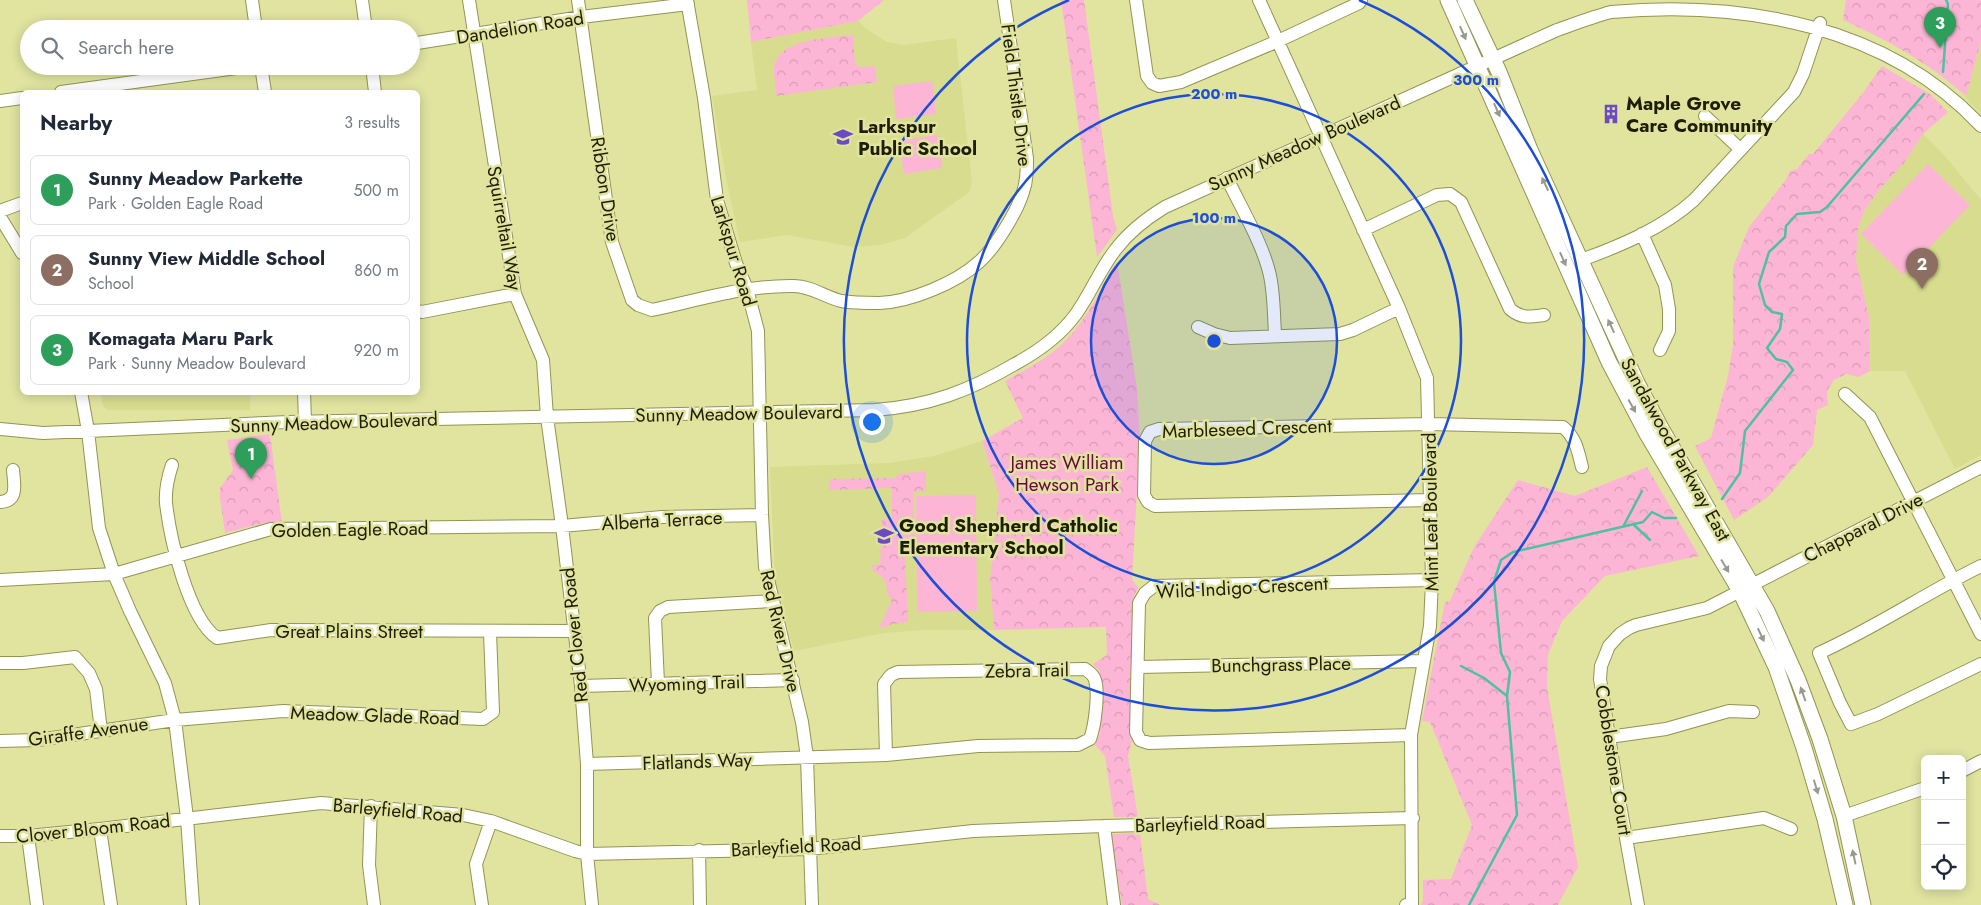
<!DOCTYPE html>
<meta charset="utf-8">
<style>
:root{--surface:#fff;--page:#f2f2f3;--text:#1f2937;--muted:#747a83;--line:#e0e1e3;--accent:#6b4ac3}
body{margin:0;font-family:Jost,sans-serif;background:var(--page);color:var(--text)}
.controls{position:absolute;right:15px;bottom:15px;display:grid;overflow:hidden;border-radius:8px;box-shadow:0 2px 12px #0003}
.controls button{width:45px;height:45px;display:grid;place-items:center;padding:0;border:0;border-bottom:1px solid var(--line);background:var(--surface);color:var(--text);font:25px sans-serif}
.you{position:absolute;left:871px;top:421px;width:18px;height:18px;margin:-12px;border:4px solid #fff;border-radius:50%;background:#1a73e8;box-shadow:0 0 0 8px #1a73e833}
.badge{display:grid;place-items:center;width:32px;height:32px;border-radius:50%;background:var(--accent);color:#fff;font-size:16px;font-weight:700}
.pin{position:absolute;translate:-50% -41px;filter:drop-shadow(0 1px 2px #0008)}
.pin::after{content:'';position:absolute;top:26px;width:18px;height:15px;background:inherit;clip-path:polygon(0 0,100% 0,50% 100%)}
.list{margin:0;padding:0;list-style:none}
h2{display:flex;justify-content:space-between;align-items:center;height:65px;margin:0;padding:0 20px;font-size:21px}
h2 small{font-size:16px;font-weight:400;color:var(--muted)}
.list li{display:grid;grid-template-columns:32px 1fr auto;gap:15px;align-items:center;box-sizing:border-box;height:70px;margin:0 10px 10px;padding:0 10px;border:1px solid var(--line);border-radius:8px}
.list b{display:block;font-size:19px;white-space:nowrap}
.list p{margin:0;font-size:16px;white-space:nowrap;color:var(--muted)}
.list em{font-size:16px;font-style:normal;color:var(--muted)}
.icon{flex:none;width:28px;height:28px;fill:none;stroke:currentColor;stroke-width:2;stroke-linecap:round;stroke-linejoin:round}
.map{position:relative;flex:none;width:1981px;height:905px;overflow:hidden}
.search{position:absolute;background:var(--surface);box-shadow:0 2px 12px #0003;left:20px;top:20px;width:400px;height:55px;display:flex;align-items:center;gap:12px;box-sizing:border-box;padding:0 18px;border-radius:28px;color:var(--muted);font-size:19px}
.panel{position:absolute;background:var(--surface);box-shadow:0 2px 12px #0003;left:20px;top:90px;width:400px;height:305px;border-radius:8px}
.map>svg:first-child{display:block}
.built{fill:#d7dc8e}
.park{fill:url(#park-crowns)}
.pitch{fill:#fdb5d5}
.lines{fill:none;stroke-linecap:round;stroke-linejoin:round}
.stream{stroke:#4cc2a0;stroke-width:2.5}
.minor-casing{stroke:#929552;stroke-width:14}
.major-casing{stroke:#929552;stroke-width:17}
.minor{stroke:#fff;stroke-width:12}
.major{stroke:#fff;stroke-width:15}
.oneway{fill:#999a8e}
.ring{fill:none;stroke:#1d4ed8;stroke-width:2.5}
.labels{text-anchor:middle;stroke-width:5;stroke-linejoin:round;paint-order:stroke}
.street-label{font-size:19px;fill:#1d1e03;stroke:#e0e49f}
.poi-label{font-size:19px;font-weight:bold;fill:#1d1e03;stroke:#e0e49f;text-anchor:start}
.park-label{font-size:19px;fill:#6b0443;stroke:#e0e49f}
.centre{fill:#1d4ed8;stroke:#e0e49f;stroke-width:2.5}
.ring-label{font-size:15px;text-anchor:middle;font-weight:bold;fill:#1d4ed8;stroke:#e0e49f;stroke-width:5;stroke-linejoin:round;paint-order:stroke}
</style>
<div class="map">
<svg width="1981" height="905" viewBox="0 0 1981 905">
<defs>
<pattern id="park-crowns" width="20" height="18" patternUnits="userSpaceOnUse" patternTransform="scale(1.25)"><rect width="20" height="18" fill="#fdb5d5"/><path d="M2 6a3 3 0 1 1 6 0M12 15a3 3 0 1 1 6 0" fill="none" stroke="#d89bb5"/></pattern>
</defs>
<rect width="100%" height="100%" fill="#e0e49f"/>
<path class="built" d="M 858,21 L 869,31 L 887,42 L 904,45 L 956,38 L 972,182 L 969,192 L 905,238 L 880,245 L 854,247 L 787,235 L 740,242 L 726,178 L 712,96 L 757,90 L 751,42 Z
M 1981,41 L 1981,114 L 1964,96 L 1967,93 Z
M 1923,134 L 1944,155 L 1981,200 L 1981,455 L 1955,469 L 1905,371 L 1870,371 L 1869,317 L 1856,260 L 1857,228 L 1864,211 L 1879,190 L 1904,163 Z
M 100,393 L 100,392 L 251,393 L 250,410 L 108,410 L 103,406 Z
M 982,441 L 999,494 L 990,579 L 994,630 L 923,630 L 884,633 L 794,651 L 775,581 L 770,467 L 889,463 L 934,456 Z"/>
<path class="park" d="M 747,0 L 884,0 L 858,21 L 751,42 Z
M 1061,0 L 1084,0 L 1113,216 L 1117,230 L 1097,257 Z
M 1846,0 L 1981,0 L 1981,41 L 1967,93 L 1965,95 C 1928,63 1888,40 1843,20 Z
M 853,35 L 855,64 L 859,67 L 875,66 L 877,82 L 776,96 C 776,88 774,77 774,69 C 776,38 831,38 853,35 Z
M 1882,66 L 1930,94 L 1948,112 L 1923,134 L 1904,163 L 1879,190 L 1864,211 L 1858,228 L 1856,260 L 1869,317 L 1870,371 L 1859,377 L 1846,374 L 1834,380 L 1827,391 L 1828,405 L 1817,410 L 1813,445 L 1768,497 L 1734,520 L 1695,446 L 1711,438 L 1728,376 L 1733,344 L 1733,267 L 1749,227 L 1785,181 L 1790,171 L 1797,169 L 1809,154 L 1813,154 L 1862,94 Z
M 1114,265 L 1118,268 L 1137,388 L 1140,439 L 1132,579 L 1138,588 L 1134,597 L 1129,731 L 1132,740 L 1128,756 L 1138,817 L 1114,817 L 1105,756 L 1095,745 L 1100,734 L 1101,678 L 1099,670 L 1093,664 L 1107,655 L 1106,627 L 994,630 L 990,579 L 999,494 L 982,441 L 1023,418 L 1005,381 C 1026,369 1049,358 1066,340 C 1087,319 1100,291 1114,265 Z
M 270,434 L 282,523 L 264,523 L 225,533 L 220,498 L 220,488 L 233,470 L 227,440 Z
M 1647,467 L 1699,556 L 1605,576 L 1562,621 L 1548,655 L 1547,687 L 1578,867 L 1558,905 L 1421,905 L 1423,900 L 1423,880 L 1451,879 L 1472,825 L 1430,722 L 1422,721 L 1445,602 L 1450,601 L 1474,547 L 1518,480 L 1575,496 Z
M 926,471 L 926,490 L 913,492 L 915,544 L 908,545 L 908,550 L 905,554 L 908,622 L 893,624 L 881,628 L 879,626 C 886,619 885,611 891,603 L 891,597 L 888,597 C 886,583 886,577 873,571 L 872,565 L 880,565 L 882,520 L 892,519 L 892,488 L 829,490 L 829,479 L 895,478 L 899,474 Z
M 1140,833 L 1148,899 L 1160,905 L 1122,905 L 1111,836 L 1112,834 Z"/>
<path class="pitch" d="M 932,81 L 936,114 L 896,119 L 893,86 Z
M 938,135 L 942,168 L 904,174 L 899,141 Z
M 1928,164 L 1970,205 L 1903,275 L 1861,234 Z
M 976,495 L 977,611 L 917,612 L 916,496 Z"/>
<g class="lines">
<path class="stream" d="M 1943,72 L 1948,4 L 1946,0
M 1722,499 L 1740,473 L 1745,431 L 1793,370 L 1787,362 L 1776,359 L 1767,348 L 1780,329 L 1782,314 L 1772,312 L 1765,305 L 1759,284 L 1769,252 L 1785,237 L 1786,226 L 1797,214 L 1820,212 L 1827,207 L 1924,94
M 1633,524 L 1650,540
M 1624,525 L 1642,491
M 1461,666 L 1484,678 L 1507,696
M 1469,905 L 1517,815 L 1507,696 L 1510,672 L 1501,653 L 1494,582 L 1501,560 L 1513,552 L 1643,522 L 1652,512 L 1664,518 L 1676,518"/>
<defs>
<path id="minor" d="M 252,0 L 256,29
M 362,0 L 366,29
M 469,0 L 515,294 L 543,360 L 547,417 L 562,526 L 581,686 L 587,764 L 587,854 L 592,905
M 578,0 L 612,242 L 632,300 L 638,305 L 652,310 C 699,300 746,285 794,286 C 811,286 825,297 841,301 C 853,303 867,303 879,303 C 910,302 956,283 979,262 C 995,248 1017,212 1023,192 C 1027,181 1027,170 1027,158 L 1004,0
M 687,0 L 704,98 L 717,200 L 736,263 L 747,289 L 758,331 L 762,515 L 765,567 L 802,722 L 807,757 L 812,905
M 1136,0 L 1147,76 L 1152,83 L 1159,86 L 1181,82 L 1278,41 L 1359,3 L 1361,0
M 1259,0 L 1399,308 L 1427,378 L 1432,580 L 1430,626 L 1411,735 L 1412,905 L 1406,905
M 411,44 L 581,17 L 688,4
M 261,66 L 265,92
M 372,66 L 375,92
M 61,92 L 251,66
M 0,101 L 22,98
M 1705,116 L 1740,149
M 1227,178 C 1241,208 1266,249 1271,281 C 1274,299 1274,317 1275,335
M 0,211 L 22,203
M 0,217 L 22,253
M 1363,230 L 1437,195 L 1450,194 L 1461,202 L 1510,309 C 1522,319 1530,317 1544,315
M 1642,234 L 1665,285 L 1669,309 L 1669,331 L 1660,350
M 1581,260 C 1620,246 1663,228 1694,200 L 1794,92 L 1803,74 L 1820,23
M 418,311 L 422,312 L 515,294
M 1198,327 L 1214,334 L 1230,338 L 1340,334 L 1353,330 L 1399,308
M 81,392 L 88,431 L 99,528 L 114,574 L 130,611 L 165,683 L 175,720 L 187,818 L 193,905
M 304,392 L 305,422
M 1845,394 L 1870,417 L 1981,634
M 0,429 L 43,433 L 288,422 L 875,410 C 929,406 969,391 1015,364 C 1039,351 1060,336 1076,314 C 1091,293 1100,269 1116,249 C 1129,232 1147,218 1165,207 L 1557,30 C 1574,24 1592,17 1611,12 C 1744,0 1888,26 1981,126
M 172,465 C 168,477 165,489 166,503 C 170,538 188,618 217,638 L 271,630 L 574,631
M 1430,500 L 1155,506 L 1148,502 L 1144,495 L 1145,441 L 1150,432 L 1159,429 L 1429,424 L 1563,427 C 1576,438 1578,451 1582,467
M 0,502 C 19,501 14,484 13,470
M 1981,566 C 1926,593 1875,628 1819,653 L 1840,703 L 1851,724 L 1878,714 L 1981,664
M 0,580 L 114,574 L 271,529 L 562,526 L 662,517 L 762,515
M 0,663 L 23,663 L 75,657 L 89,673 L 96,689 L 101,731
M 1138,667 L 1423,661
M 658,683 L 655,618 L 660,611 L 668,607 L 772,601
M 581,686 L 793,680
M 1411,735 L 1149,743 L 1140,740 L 1136,732 L 1139,603 L 1145,593 L 1154,586 L 1432,580
M 1609,737 L 1666,729 L 1729,711 L 1753,712
M 0,741 L 38,740 L 175,720 L 283,711 L 483,719 L 493,712 L 490,632
M 587,764 L 886,755 L 978,746 L 1078,745 L 1090,739 C 1095,726 1099,693 1095,680 C 1094,675 1089,672 1085,669 L 898,672 L 891,675 L 884,684 L 886,755
M 1962,771 L 1981,761
M 371,806 L 369,865 L 374,905
M 1844,816 L 1925,788
M 1104,826 L 1114,905
M 100,829 L 111,905
M 0,836 L 28,836 L 100,829 L 321,803 L 463,815 L 491,821 L 575,851 L 587,854 L 809,849 L 973,831 L 1104,826 L 1413,818
M 28,836 L 37,905
M 1626,838 L 1764,818 L 1791,829
M 699,850 L 700,905
M 482,905 L 476,864 L 491,821
M 1638,905 L 1617,788 L 1600,679 L 1601,666 L 1609,646 L 1620,634 L 1629,628 L 1636,625 L 1707,608 L 1981,467"/>
<path id="major" d="M 1448,0 L 1609,362 L 1647,434 L 1740,591 L 1776,667 L 1804,748 L 1825,819 L 1845,905
M 1465,0 L 1499,72 L 1530,150 L 1637,383 L 1661,428 L 1767,611 L 1798,680 L 1820,739 L 1844,816 L 1863,905"/>
</defs>
<use href="#minor" class="minor-casing"/>
<use href="#major" class="major-casing"/>
<use href="#minor" class="minor"/>
<use href="#major" class="major"/>
</g>
<defs><path id="oneway-solid" d="M-6-.8H1V-3.2L6.5 0L1 3.2V.8H-6Z" transform="scale(1.25)"/></defs>
<g class="oneway">
<use href="#oneway-solid" transform="translate(1463 33) rotate(66)"/>
<use href="#oneway-solid" transform="translate(1497 110) rotate(66)"/>
<use href="#oneway-solid" transform="translate(1545 184) rotate(-115)"/>
<use href="#oneway-solid" transform="translate(1563 259) rotate(66)"/>
<use href="#oneway-solid" transform="translate(1611 326) rotate(-115)"/>
<use href="#oneway-solid" transform="translate(1632 406) rotate(61)"/>
<use href="#oneway-solid" transform="translate(1725 566) rotate(59)"/>
<use href="#oneway-solid" transform="translate(1761 635) rotate(65)"/>
<use href="#oneway-solid" transform="translate(1803 694) rotate(-110)"/>
<use href="#oneway-solid" transform="translate(1816 787) rotate(73)"/>
<use href="#oneway-solid" transform="translate(1854 857) rotate(-102)"/>
</g>
<circle cx="1214" cy="341" r="123" fill="#1d4ed8" fill-opacity=".12"/>
<g class="ring">
<circle cx="1214" cy="341" r="123"/>
<circle cx="1214" cy="341" r="247"/>
<path d="M1359 0A370 370 0 1 1 1069 0"/>
</g>
<defs>
<symbol id="building-bare" viewBox="-9 -9 18 18"><path d="M-4-6H4V6H1V3H-1V6H-4ZM-2.5-4.3h1.7v1.8h-1.7ZM.8-4.3h1.7v1.8H.8ZM-2.5-1h1.7V.8h-1.7ZM.8-1h1.7V.8H.8Z" fill="#6b4ac3" stroke="#e0e49f" stroke-width="2.5" paint-order="stroke"/></symbol>
<symbol id="school-bare" viewBox="-9 -9 18 18"><path d="M0-5L7-2L0 1L-7-2ZM-4 1L0 2.5L4 1V4Q0 6-4 4Z" fill="#6b4ac3" stroke="#e0e49f" stroke-width="2.5" paint-order="stroke"/></symbol>
</defs>
<g fill-rule="evenodd">
<use href="#building-bare" x="1597" y="100" width="28" height="28"/>
<use href="#school-bare" x="829" y="123" width="28" height="28"/>
<use href="#school-bare" x="870" y="522" width="28" height="28"/>
</g>
<g class="labels">
<g class="street-label">
<text transform="translate(520 27) rotate(-9)" y="7">Dandelion Road</text>
<text transform="translate(1017 95) rotate(83)" y="7">Field Thistle Drive</text>
<text transform="translate(1304 143) rotate(-24)" y="7">Sunny Meadow Boulevard</text>
<text transform="translate(606 189) rotate(81)" y="7">Ribbon Drive</text>
<text transform="translate(505 228) rotate(80)" y="7">Squirreltail Way</text>
<text transform="translate(734 251) rotate(73)" y="7">Larkspur Road</text>
<text transform="translate(739 413) rotate(-1)" y="7">Sunny Meadow Boulevard</text>
<text transform="translate(334 422) rotate(-2)" y="7">Sunny Meadow Boulevard</text>
<text transform="translate(1247 428) rotate(-2)" y="7">Marbleseed Crescent</text>
<text transform="translate(1676 449) rotate(61)" y="7">Sandalwood Parkway East</text>
<text transform="translate(1430 512) rotate(-91)" y="7">Mint Leaf Boulevard</text>
<text transform="translate(662 520) rotate(-3)" y="7">Alberta Terrace</text>
<text transform="translate(1863 527) rotate(-27)" y="7">Chapparal Drive</text>
<text transform="translate(350 529) rotate(-1)" y="7">Golden Eagle Road</text>
<text transform="translate(1242 587) rotate(-3)" y="7">Wild Indigo Crescent</text>
<text x="349" y="638">Great Plains Street</text>
<text transform="translate(781 631) rotate(77)" y="7">Red River Drive</text>
<text transform="translate(574 635) rotate(-96)" y="7">Red Clover Road</text>
<text transform="translate(1281 664) rotate(-1)" y="7">Bunchgrass Place</text>
<text transform="translate(1027 670) rotate(-1)" y="7">Zebra Trail</text>
<text transform="translate(687 683) rotate(-2)" y="7">Wyoming Trail</text>
<text transform="translate(375 715) rotate(2)" y="7">Meadow Glade Road</text>
<text transform="translate(88 731) rotate(-8)" y="7">Giraffe Avenue</text>
<text transform="translate(1614 760) rotate(81)" y="7">Cobblestone Court</text>
<text transform="translate(697 761) rotate(-2)" y="7">Flatlands Way</text>
<text transform="translate(398 810) rotate(5)" y="7">Barleyfield Road</text>
<text transform="translate(1200 823) rotate(-2)" y="7">Barleyfield Road</text>
<text transform="translate(93 828) rotate(-6)" y="7">Clover Bloom Road</text>
<text transform="translate(796 846) rotate(-3)" y="7">Barleyfield Road</text>
</g>
<g class="poi-label">
<text x="1626" y="110">Maple Grove<tspan x="1626" dy="22">Care Community</tspan></text>
<text x="858" y="133">Larkspur<tspan x="858" dy="22">Public School</tspan></text>
<text x="899" y="532">Good Shepherd Catholic<tspan x="899" dy="22">Elementary School</tspan></text>
</g>
<g class="park-label">
<text x="1067" y="469">James William<tspan x="1067" dy="22">Hewson Park</tspan></text>
</g>
</g>
<circle cx="1214" cy="341" r="8" class="centre"/>
<g class="ring-label">
<text x="1476" y="85">300 m</text>
<text x="1214" y="99">200 m</text>
<text x="1214" y="223">100 m</text>
</g>
</svg>
<div class="controls">
<button>+</button>
<button>−</button>
<button><svg class="icon" aria-label="locate" viewBox="0 0 24 24"><circle cx="12" cy="12" r="6"/><path d="M12 2v4M12 18v4M2 12h4M18 12h4"/></svg></button>
</div>
<div class="you"></div>
<div class="pin badge" style="left:251px;top:479px;background:#2e9e5b">1</div>
<div class="pin badge" style="left:1922px;top:289px;background:#8d6e63">2</div>
<div class="pin badge" style="left:1940px;top:48px;background:#2e9e5b">3</div>
<div class="search"><svg class="icon" aria-label="search" viewBox="0 0 24 24"><circle cx="10" cy="10" r="6"/><path d="M15 15l6 6"/></svg>Search here</div>
<section class="panel">
<h2>Nearby<small>3 results</small></h2>
<ul class="list">
<li><span class="badge" style="background:#2e9e5b">1</span><div><b>Sunny Meadow Parkette</b><p>Park · Golden Eagle Road</p></div><em>500 m</em></li>
<li><span class="badge" style="background:#8d6e63">2</span><div><b>Sunny View Middle School</b><p>School</p></div><em>860 m</em></li>
<li><span class="badge" style="background:#2e9e5b">3</span><div><b>Komagata Maru Park</b><p>Park · Sunny Meadow Boulevard</p></div><em>920 m</em></li>
</ul>
</section>
</div>
